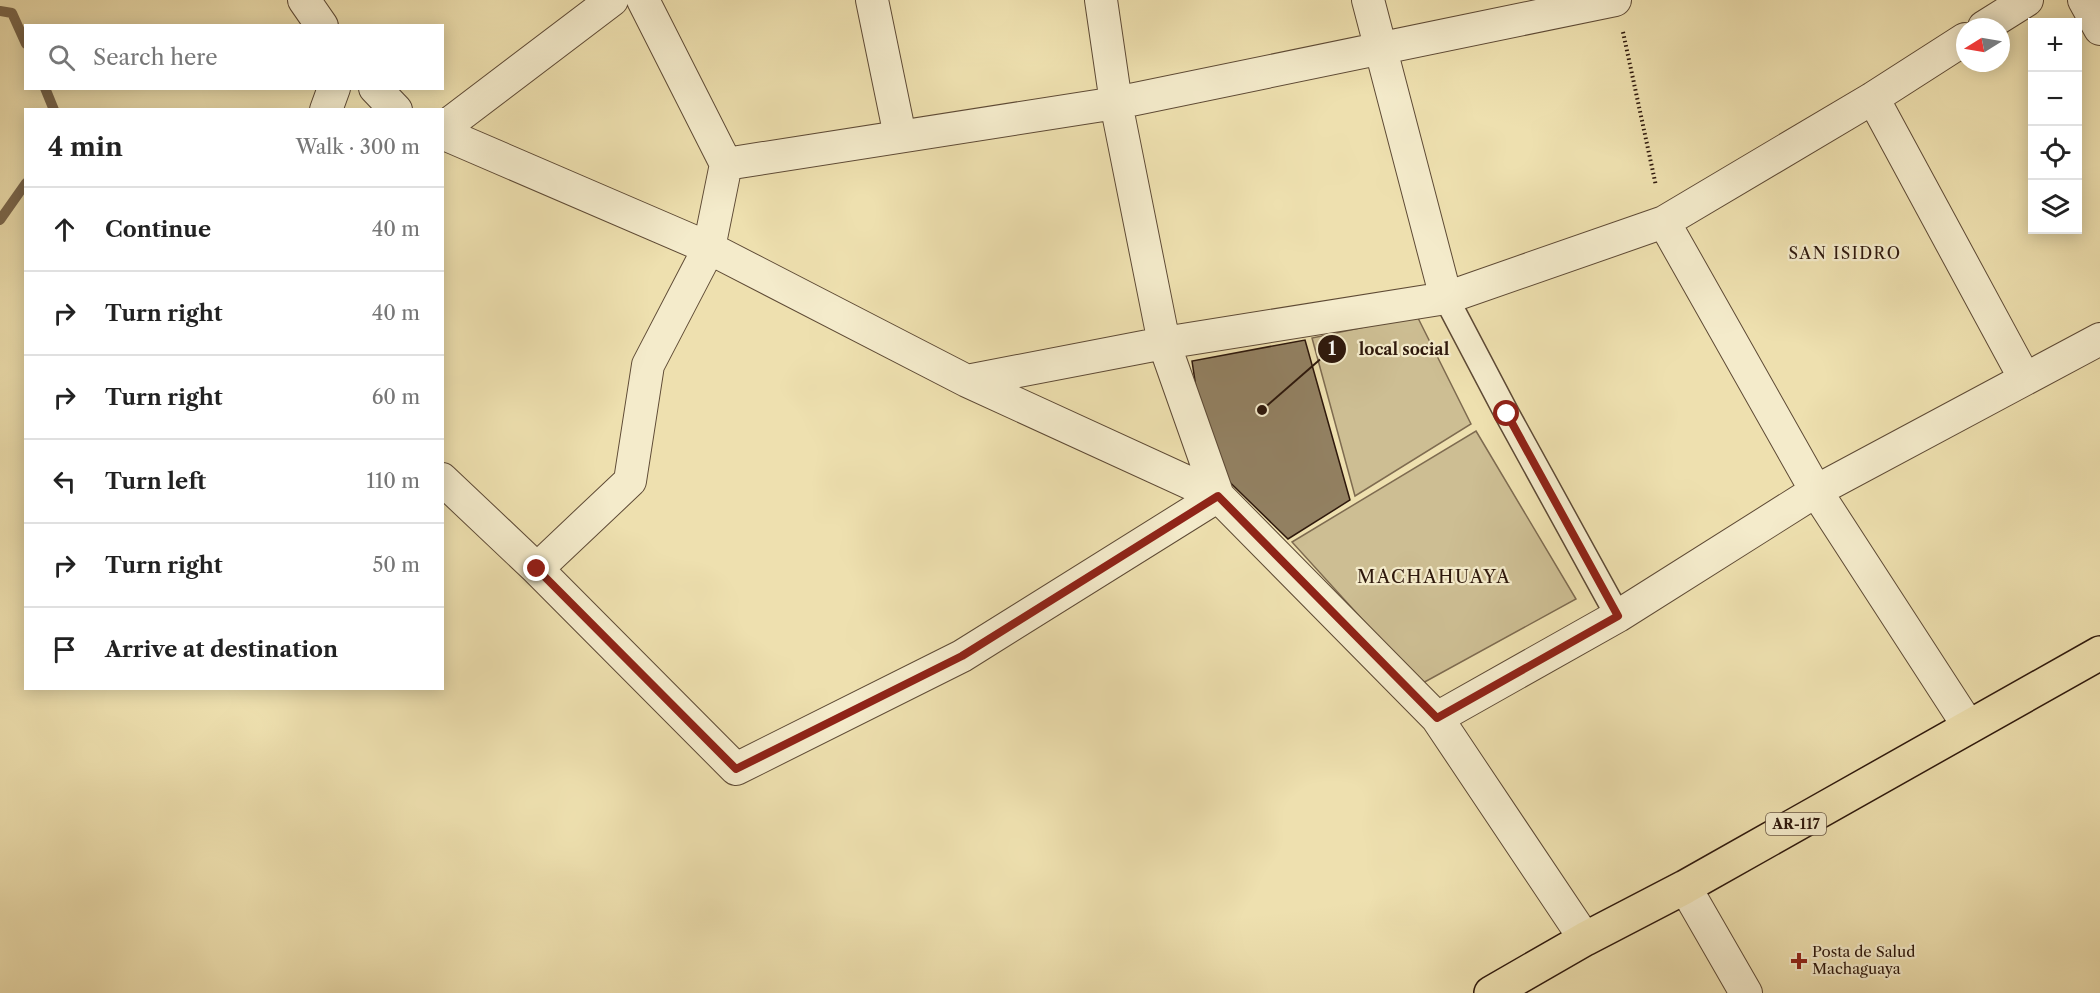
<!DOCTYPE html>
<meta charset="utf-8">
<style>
:root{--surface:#fff;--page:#f6f6f6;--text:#222;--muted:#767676;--line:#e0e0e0}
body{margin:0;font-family:"Libre Caslon Text",serif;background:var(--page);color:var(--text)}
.controls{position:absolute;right:18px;top:18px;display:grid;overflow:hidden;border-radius:0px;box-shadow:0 3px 15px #0003}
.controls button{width:54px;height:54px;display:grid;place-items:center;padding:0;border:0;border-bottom:2px solid var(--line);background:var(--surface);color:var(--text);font:30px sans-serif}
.compass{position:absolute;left:1956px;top:18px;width:54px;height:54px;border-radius:50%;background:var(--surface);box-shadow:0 3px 15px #0003;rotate:259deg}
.stop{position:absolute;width:18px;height:18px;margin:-14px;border:4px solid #8f2418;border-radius:50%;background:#fff}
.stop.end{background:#8f2418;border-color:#fff;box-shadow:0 2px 6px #0008}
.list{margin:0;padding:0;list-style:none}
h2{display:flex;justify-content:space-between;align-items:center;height:78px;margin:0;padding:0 24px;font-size:26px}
h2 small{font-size:20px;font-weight:400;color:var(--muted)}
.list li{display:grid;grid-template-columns:39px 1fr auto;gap:18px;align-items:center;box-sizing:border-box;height:84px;padding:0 24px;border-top:2px solid var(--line)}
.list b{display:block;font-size:22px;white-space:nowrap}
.list em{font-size:20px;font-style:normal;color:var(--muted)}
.icon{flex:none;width:33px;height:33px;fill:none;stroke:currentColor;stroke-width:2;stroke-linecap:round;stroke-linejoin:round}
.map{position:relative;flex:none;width:2100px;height:993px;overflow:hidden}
.search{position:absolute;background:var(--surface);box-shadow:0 3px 15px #0003;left:24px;top:24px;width:420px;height:66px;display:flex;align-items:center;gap:15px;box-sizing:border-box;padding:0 21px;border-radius:0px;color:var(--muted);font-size:22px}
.panel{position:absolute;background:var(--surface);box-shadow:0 3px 15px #0003;left:24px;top:108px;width:420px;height:582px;border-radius:0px}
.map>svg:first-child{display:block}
.green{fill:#cdbe93;stroke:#7e6b50;stroke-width:1.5}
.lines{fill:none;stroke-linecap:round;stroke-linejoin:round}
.stream{stroke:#7a674d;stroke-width:10}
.building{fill:#928061;stroke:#2e180c;stroke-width:1.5}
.pedestrian-casing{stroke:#5e4a35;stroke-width:27}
.minor-casing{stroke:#5e4a35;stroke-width:34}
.primary-casing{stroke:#2e180c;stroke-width:36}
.path{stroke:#2e180c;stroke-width:4;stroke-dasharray:1.5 3;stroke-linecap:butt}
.pedestrian{stroke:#f4ebcb;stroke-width:24}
.minor{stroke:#f4ebcb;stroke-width:32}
.primary{stroke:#eee0af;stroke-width:33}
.route{stroke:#8f2418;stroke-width:8}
.poi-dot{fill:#8f2418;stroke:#f4ebcb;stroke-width:2}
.labels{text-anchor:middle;stroke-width:4.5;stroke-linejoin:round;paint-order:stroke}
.shield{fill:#f4ebcb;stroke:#695745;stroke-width:1.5}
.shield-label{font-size:14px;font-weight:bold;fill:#2e180c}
.poi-label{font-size:15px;fill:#2e180c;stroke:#f4ebcb;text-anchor:start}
.neighbourhood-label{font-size:16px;letter-spacing:1.5px;fill:#2e180c;stroke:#f4ebcb}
.quarter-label{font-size:18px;letter-spacing:1.5px;fill:#2e180c;stroke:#f4ebcb}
.leader{fill:none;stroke:#2e180c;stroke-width:2}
.callout-dot{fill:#2e180c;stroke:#f4ebcb;stroke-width:2}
.mark-label{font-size:18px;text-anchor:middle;font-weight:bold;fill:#fff}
.callout-label{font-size:16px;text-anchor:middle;font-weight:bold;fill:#2e180c;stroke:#f4ebcb;stroke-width:4.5;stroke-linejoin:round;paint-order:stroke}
</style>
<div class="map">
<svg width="2100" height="993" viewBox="0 0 2100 993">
<rect width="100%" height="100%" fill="#eee0af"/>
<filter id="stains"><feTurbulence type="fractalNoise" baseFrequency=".00333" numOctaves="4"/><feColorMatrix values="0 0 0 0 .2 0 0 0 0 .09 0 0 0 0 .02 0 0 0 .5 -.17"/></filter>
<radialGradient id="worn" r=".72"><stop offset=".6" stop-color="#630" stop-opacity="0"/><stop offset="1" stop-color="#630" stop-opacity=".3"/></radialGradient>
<path class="green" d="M 1417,316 L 1471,424 L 1355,496 L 1312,338 Z
M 1476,431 L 1576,599 L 1421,684 L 1292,542 Z"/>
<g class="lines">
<path class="stream" d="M 0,11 L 12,13 L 26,44
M 45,88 L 54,110
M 0,220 L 26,183"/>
</g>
<path class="building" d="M 1305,340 L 1350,500 L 1288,539 L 1207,460 L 1192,361 Z"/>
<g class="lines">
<defs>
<path id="pedestrian" d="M 1446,298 L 1507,414 L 1618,616"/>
<path id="minor" d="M 304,0 L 322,26
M 872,0 L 900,136
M 1368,0 L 1446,298
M 2084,0 L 2100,29
M 1984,27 L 2027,0
M 375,88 L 396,110
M 1873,98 L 2025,379
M 326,110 L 334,88
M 442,129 L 612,0
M 442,133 L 709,248 L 967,381 L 1218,496 L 1437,718 L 1585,939
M 726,164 L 1116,103 L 1615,0
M 1664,222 L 1816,491 L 1969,727
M 967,381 L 1164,343 L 1446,298 L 1664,222 L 1873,98 L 1965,39
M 442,479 L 537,569 L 736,769 L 962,656 L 1218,496 L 1164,343 L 1116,103 L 1101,0
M 537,569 L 630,481 L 648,365 L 709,248 L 726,164 L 643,0
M 1437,718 L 1618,616 L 1816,491 L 2100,339
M 1685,887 L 1746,993"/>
<path id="primary" d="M 1491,993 L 1585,939 L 1685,887 L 2100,653"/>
</defs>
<use href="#pedestrian" class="pedestrian-casing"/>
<use href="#minor" class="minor-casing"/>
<use href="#primary" class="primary-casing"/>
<path class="path" d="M 1623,32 L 1656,186"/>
<use href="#pedestrian" class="pedestrian"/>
<use href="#minor" class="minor"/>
<use href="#primary" class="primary"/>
</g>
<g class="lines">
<path class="route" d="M 537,569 L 736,769 L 962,656 L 1218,496 L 1437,718 L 1618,616 L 1507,414"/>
</g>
<path class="poi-dot" d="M1796 952h6v6h6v6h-6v6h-6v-6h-6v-6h6z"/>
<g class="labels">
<rect class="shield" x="1766" y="813" width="60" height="22" rx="4.5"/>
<g class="shield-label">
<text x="1796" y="829">AR-117</text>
</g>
<g class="poi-label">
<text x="1812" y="957">Posta de Salud<tspan x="1812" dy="17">Machaguaya</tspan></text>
</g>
<g class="neighbourhood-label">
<text x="1845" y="259">SAN ISIDRO</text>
</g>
<g class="quarter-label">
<text x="1434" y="583">MACHAHUAYA</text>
</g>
</g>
<path class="leader" d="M1262 410L1332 349"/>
<g class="callout-dot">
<circle cx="1262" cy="410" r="6"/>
<circle cx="1332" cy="349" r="15"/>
</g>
<g class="mark-label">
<text x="1332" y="355">1</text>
</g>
<g class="callout-label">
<text x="1404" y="355">local social</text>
</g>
<rect width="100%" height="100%" filter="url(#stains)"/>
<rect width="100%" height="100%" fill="url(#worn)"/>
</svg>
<div class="controls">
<button>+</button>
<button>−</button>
<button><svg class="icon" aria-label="locate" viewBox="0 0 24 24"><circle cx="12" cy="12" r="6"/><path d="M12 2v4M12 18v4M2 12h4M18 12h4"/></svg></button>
<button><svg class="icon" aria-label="layers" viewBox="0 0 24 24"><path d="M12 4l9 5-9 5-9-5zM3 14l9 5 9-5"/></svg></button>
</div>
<svg class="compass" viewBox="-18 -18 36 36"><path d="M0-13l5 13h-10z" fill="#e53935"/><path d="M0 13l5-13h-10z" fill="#767676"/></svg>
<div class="stop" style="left:1507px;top:414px"></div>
<div class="stop end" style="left:537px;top:569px"></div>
<div class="search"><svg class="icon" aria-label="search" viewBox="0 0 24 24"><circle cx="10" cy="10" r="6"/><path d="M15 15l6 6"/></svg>Search here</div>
<section class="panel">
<h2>4 min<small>Walk · 300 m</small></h2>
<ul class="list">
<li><svg class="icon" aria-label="ahead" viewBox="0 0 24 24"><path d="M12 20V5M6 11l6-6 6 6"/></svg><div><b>Continue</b></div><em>40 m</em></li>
<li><svg class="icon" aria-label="right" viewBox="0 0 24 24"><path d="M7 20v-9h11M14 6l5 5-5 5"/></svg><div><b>Turn right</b></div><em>40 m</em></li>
<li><svg class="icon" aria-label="right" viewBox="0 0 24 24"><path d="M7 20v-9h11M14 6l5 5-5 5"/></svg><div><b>Turn right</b></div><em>60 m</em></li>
<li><svg class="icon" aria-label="left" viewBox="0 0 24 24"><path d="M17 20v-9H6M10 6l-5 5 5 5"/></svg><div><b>Turn left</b></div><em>110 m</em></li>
<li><svg class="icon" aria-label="right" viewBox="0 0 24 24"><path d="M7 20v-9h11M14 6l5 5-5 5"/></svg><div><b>Turn right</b></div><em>50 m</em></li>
<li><svg class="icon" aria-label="arrive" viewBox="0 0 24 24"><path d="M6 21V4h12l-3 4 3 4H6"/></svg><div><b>Arrive at destination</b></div></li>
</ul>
</section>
</div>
